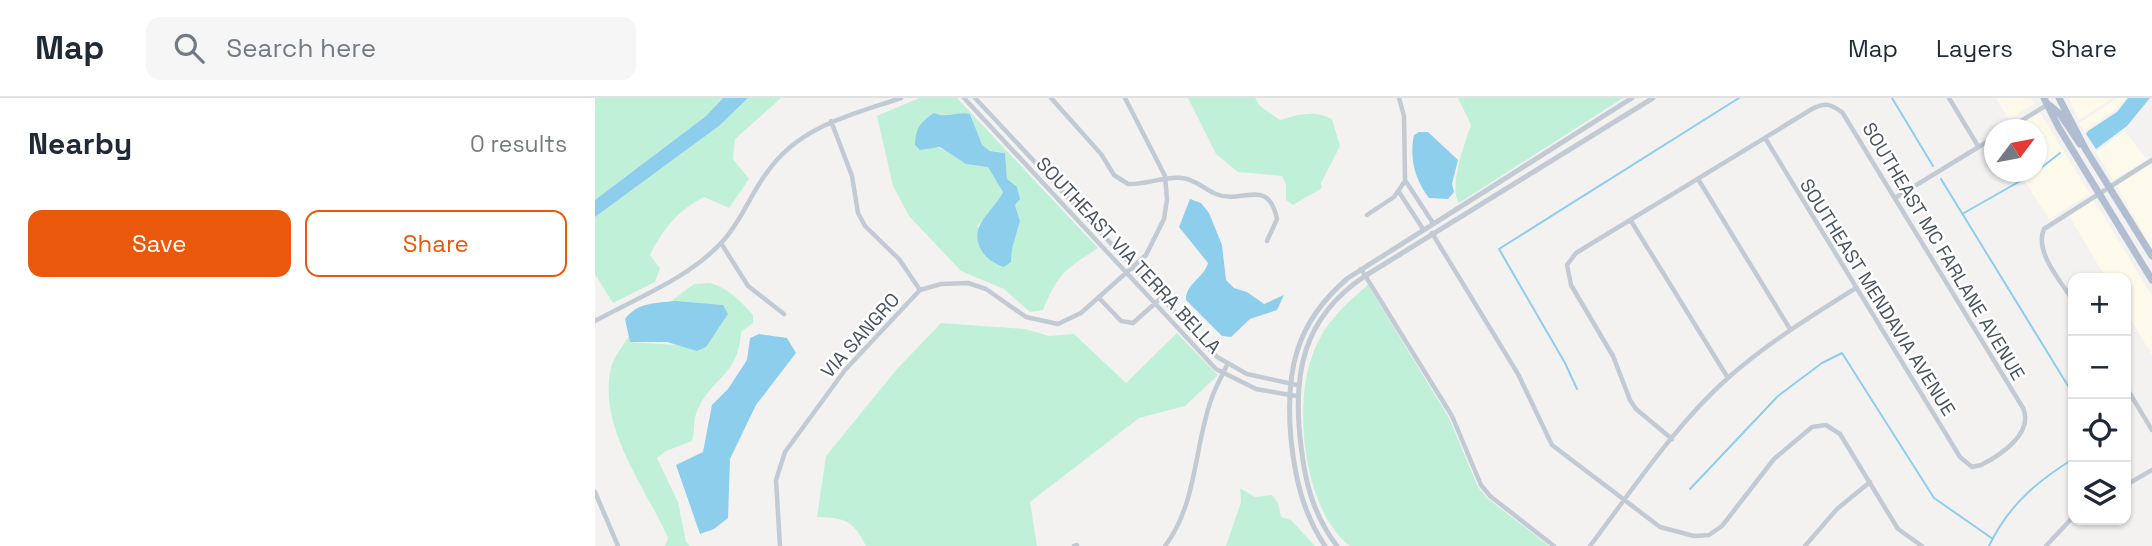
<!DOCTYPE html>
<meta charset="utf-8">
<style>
:root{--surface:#fff;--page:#f6f6f7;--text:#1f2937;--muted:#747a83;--line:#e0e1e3;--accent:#ea580c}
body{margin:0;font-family:"Space Grotesk",sans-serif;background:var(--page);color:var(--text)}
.controls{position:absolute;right:21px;bottom:21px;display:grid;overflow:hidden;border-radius:14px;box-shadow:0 2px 5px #0004}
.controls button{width:63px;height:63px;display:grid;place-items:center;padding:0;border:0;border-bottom:2px solid var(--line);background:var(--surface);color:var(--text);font:35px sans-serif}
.compass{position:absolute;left:1389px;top:21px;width:63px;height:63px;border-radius:50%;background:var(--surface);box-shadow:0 2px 5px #0004;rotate:58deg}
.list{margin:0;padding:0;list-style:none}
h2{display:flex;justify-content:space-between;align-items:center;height:91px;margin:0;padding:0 28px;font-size:30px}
h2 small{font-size:23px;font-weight:400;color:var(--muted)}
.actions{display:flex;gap:14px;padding:21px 28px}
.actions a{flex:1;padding:16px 0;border:2px solid var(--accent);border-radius:14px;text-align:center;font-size:24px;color:var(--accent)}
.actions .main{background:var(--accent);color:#fff}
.icon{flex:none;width:38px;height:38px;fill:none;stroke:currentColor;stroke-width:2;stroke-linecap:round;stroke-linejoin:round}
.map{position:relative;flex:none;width:1557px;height:448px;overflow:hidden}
header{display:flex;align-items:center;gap:42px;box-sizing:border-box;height:98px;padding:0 35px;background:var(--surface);border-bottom:2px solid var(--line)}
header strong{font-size:33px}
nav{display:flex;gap:38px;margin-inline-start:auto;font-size:24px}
.search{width:490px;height:63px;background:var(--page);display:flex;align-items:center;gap:18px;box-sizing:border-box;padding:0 24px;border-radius:14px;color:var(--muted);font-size:26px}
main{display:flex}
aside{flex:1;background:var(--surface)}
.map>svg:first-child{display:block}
.commercial{fill:#fdfaec}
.green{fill:#c1f0d9;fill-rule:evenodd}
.water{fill:#8eceed}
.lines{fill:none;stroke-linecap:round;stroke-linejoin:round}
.stream{stroke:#8eceed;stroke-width:2}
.minor{stroke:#c2cad3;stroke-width:4.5}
.tertiary{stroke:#c2cad3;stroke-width:5}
.primary{stroke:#b1bdd0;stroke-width:7}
.labels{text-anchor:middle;stroke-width:5;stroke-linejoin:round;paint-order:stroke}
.street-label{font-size:19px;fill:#49525f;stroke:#fff}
</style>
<header>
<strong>Map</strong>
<div class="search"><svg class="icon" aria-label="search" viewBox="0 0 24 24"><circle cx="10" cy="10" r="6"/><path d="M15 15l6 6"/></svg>Search here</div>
<nav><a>Map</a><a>Layers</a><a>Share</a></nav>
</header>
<main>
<aside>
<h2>Nearby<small>0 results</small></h2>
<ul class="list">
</ul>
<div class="actions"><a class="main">Save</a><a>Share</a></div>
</aside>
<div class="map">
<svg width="1557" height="448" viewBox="0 0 1557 448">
<rect width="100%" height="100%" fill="#f4f2f1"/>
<path class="commercial" d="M 1401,0 L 1436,0 L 1439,6 L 1414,21 Z
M 1474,0 L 1518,0 L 1484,22 Z
M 1522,0 L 1530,0 L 1520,12 L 1489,33 L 1484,25 Z
M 1445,15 L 1495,96 L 1454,121 L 1424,74 L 1442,74 L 1442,32 L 1417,31 Z
M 1530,33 L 1552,62 L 1518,82 L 1501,54 Z
M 1555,67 L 1557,70 L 1557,151 L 1521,87 Z
M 1498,101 L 1557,198 L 1557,257 L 1531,213 L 1531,180 L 1511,180 L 1473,116 Z"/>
<path class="green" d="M 0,0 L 128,0 L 111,18 L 0,102 Z
M 153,0 L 186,0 L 140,41 L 138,61 L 154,81 L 134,110 L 109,99 C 83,112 68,131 55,157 L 65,170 L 60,184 L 18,205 L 0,176 L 0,119 L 124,28 Z
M 324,0 L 362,0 L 503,150 C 471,171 463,175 448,212 L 435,214 L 409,191 L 366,173 L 314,118 L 298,88 L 282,18 ZM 367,15 L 375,16 C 382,27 379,45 393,52 C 398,54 404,53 410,55 L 412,81 L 425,123 L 417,151 L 416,164 L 382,128 L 401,108 L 408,94 L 393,68 C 372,70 356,50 336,49 L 348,19 Z
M 593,0 L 660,0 L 665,8 L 685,22 C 705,16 719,12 737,21 L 745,48 L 726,85 L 727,90 L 698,107 L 691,102 L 691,86 L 687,78 L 643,74 L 621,56 Z
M 863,0 L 1028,0 L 864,105 C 853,91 870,44 876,27 Z
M 115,185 C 134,190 145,203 158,217 L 158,225 L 146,234 C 144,279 114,280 101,316 C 98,324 100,334 97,343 L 71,353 L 62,360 L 83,404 L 91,444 L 95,448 L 70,448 L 73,440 C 51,389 0,327 17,266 C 21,257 28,247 34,238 L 35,244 L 111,249 L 127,221 L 128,207 L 75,204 L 99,186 Z
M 773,187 L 854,320 L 883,389 L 892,400 L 954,448 L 755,448 C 708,413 697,304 719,253 C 730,225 750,206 773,187 Z
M 346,225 L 430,231 L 454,238 L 479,236 L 531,285 L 582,235 L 623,277 L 590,308 L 544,320 L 435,404 L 442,448 L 271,448 C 258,422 250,420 222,419 L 231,358 L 302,271 Z
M 645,390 L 660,399 L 677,397 L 683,405 L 686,419 L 696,422 L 720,448 L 631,448 L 646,404 Z"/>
<path class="water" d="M 128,0 L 153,0 L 124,28 L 0,119 L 0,102 L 111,18 Z
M 1533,0 L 1555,0 L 1532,28 L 1501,51 L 1491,36 L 1493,33 L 1522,14 Z
M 339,15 C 352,21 362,13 375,16 L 387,47 L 395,53 L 410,55 L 412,81 L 422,89 L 425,101 L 420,107 L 425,123 L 417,151 L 416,164 L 409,169 C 398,165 388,159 384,147 C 376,125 399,113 408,94 L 393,69 L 371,66 L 345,49 L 325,52 L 320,47 C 320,31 326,23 339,15 Z
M 824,34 L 833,34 L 863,62 L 857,86 L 859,94 L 853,101 L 834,100 C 820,82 814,60 819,37 Z
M 595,101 L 606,105 L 614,115 L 627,147 L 631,182 L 639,190 L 652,194 L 669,206 L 689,197 L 682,212 L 655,221 L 636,239 L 627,238 L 591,202 C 590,186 609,180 613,165 L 584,129 Z
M 81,203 L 128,207 L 133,216 L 111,249 L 102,253 L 72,244 L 35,244 L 30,221 C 43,204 61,205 81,203 Z
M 164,236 L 192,240 L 201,255 L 161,307 L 135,361 L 133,420 L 119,431 L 105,436 L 81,367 L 108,354 L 117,307 L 133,291 L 152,262 L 155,240 Z"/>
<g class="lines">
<path class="stream" d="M 1297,0 L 1338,68
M 1442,73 L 1465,55
M 1346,81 L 1478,296
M 1369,115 L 1441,74
M 982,291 L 970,265 L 904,151 L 1144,0
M 1095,391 L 1183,298 L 1227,265 L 1247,255 L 1339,400 L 1398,441
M 1394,448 C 1413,408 1441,384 1478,361"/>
<path class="minor" d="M 369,0 L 621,271 L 661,291 L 701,298
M 380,0 L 622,259 L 652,276 L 702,287
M 456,0 L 506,56 L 519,77 L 533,86 C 551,87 569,78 587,80 C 600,81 609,91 621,96 C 647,107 673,78 682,121 L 672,143
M 804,0 L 809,18 L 810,82 L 838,125
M 1354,0 L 1383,48
M 236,23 L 257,78 L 263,115 L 270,128 L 304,161 L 325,192
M 1411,32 L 1452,7
M 1103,81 L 1195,231
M 804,94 L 828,131
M 1300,100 L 1400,39
M 772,117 L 799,99 L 810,83
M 1036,123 L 1133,280
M 837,135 L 923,276 L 957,347 L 1065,429 L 1099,438 L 1114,437 L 1127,428 L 1179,361 L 1217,329 L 1231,327 L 1245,336 L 1303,431 L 1327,448
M 126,145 L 153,188 L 189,216
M 766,171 L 857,318 L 886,387 L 895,398 L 959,448
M 504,200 L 526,223 L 538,225 L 566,200
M 1478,203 C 1466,183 1439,154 1449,131 L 1557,62
M 0,223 C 42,200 94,180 127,144 C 146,124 156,95 173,73 C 205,28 256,17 306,0
M 1531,289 L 1557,332
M 1077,341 L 1041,311 L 1035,302 L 1018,258 L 976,187 L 972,167 L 981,155 L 1217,11 C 1230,4 1235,6 1247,14 L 1428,310 C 1439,335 1406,357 1386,367 L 1377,369 L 1365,359 L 1170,40
M 1531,387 L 1557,372
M 0,394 L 23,448
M 185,448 L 181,382 L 190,354 L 250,272 L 325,192 L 346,186 L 373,185 L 391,191 L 431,219 L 463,226 L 486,215 L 551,157 L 569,121 L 572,101 L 570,78 L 530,0
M 479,448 L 482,447
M 570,448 C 602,406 599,350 616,302 C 620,290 627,278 632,267
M 995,448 C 1038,391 1080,327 1134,279 C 1173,245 1216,218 1261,190
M 1210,448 L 1242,411 L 1275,384
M 1451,448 L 1478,419"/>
<path class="tertiary" d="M 730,448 C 708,415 700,380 696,341 C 690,274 700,225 753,180 L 1037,0
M 742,448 C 719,418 710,385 706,348 C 697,277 707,220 770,178 L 1058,0"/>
<path class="primary" d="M 1449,0 L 1464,30 L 1557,182
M 1464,0 L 1491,52 L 1557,158
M 1454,7 L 1465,16 L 1485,46"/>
</g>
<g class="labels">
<g class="street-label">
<text transform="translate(1349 153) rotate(59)" y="7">SOUTHEAST MC FARLANE AVENUE</text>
<text transform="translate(534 157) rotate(47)" y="7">SOUTHEAST VIA TERRA BELLA</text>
<text transform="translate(1283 199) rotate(58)" y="7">SOUTHEAST MENDAVIA AVENUE</text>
<text transform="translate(265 237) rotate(-48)" y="7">VIA SANGRO</text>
</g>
</g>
</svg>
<div class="controls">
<button>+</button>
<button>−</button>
<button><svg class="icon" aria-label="locate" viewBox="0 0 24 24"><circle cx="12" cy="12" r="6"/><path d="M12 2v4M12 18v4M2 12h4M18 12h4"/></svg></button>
<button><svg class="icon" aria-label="layers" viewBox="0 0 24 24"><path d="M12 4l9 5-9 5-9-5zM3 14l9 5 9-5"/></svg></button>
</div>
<svg class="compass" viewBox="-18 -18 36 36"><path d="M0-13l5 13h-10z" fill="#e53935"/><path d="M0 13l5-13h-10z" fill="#747a83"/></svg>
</div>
</main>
